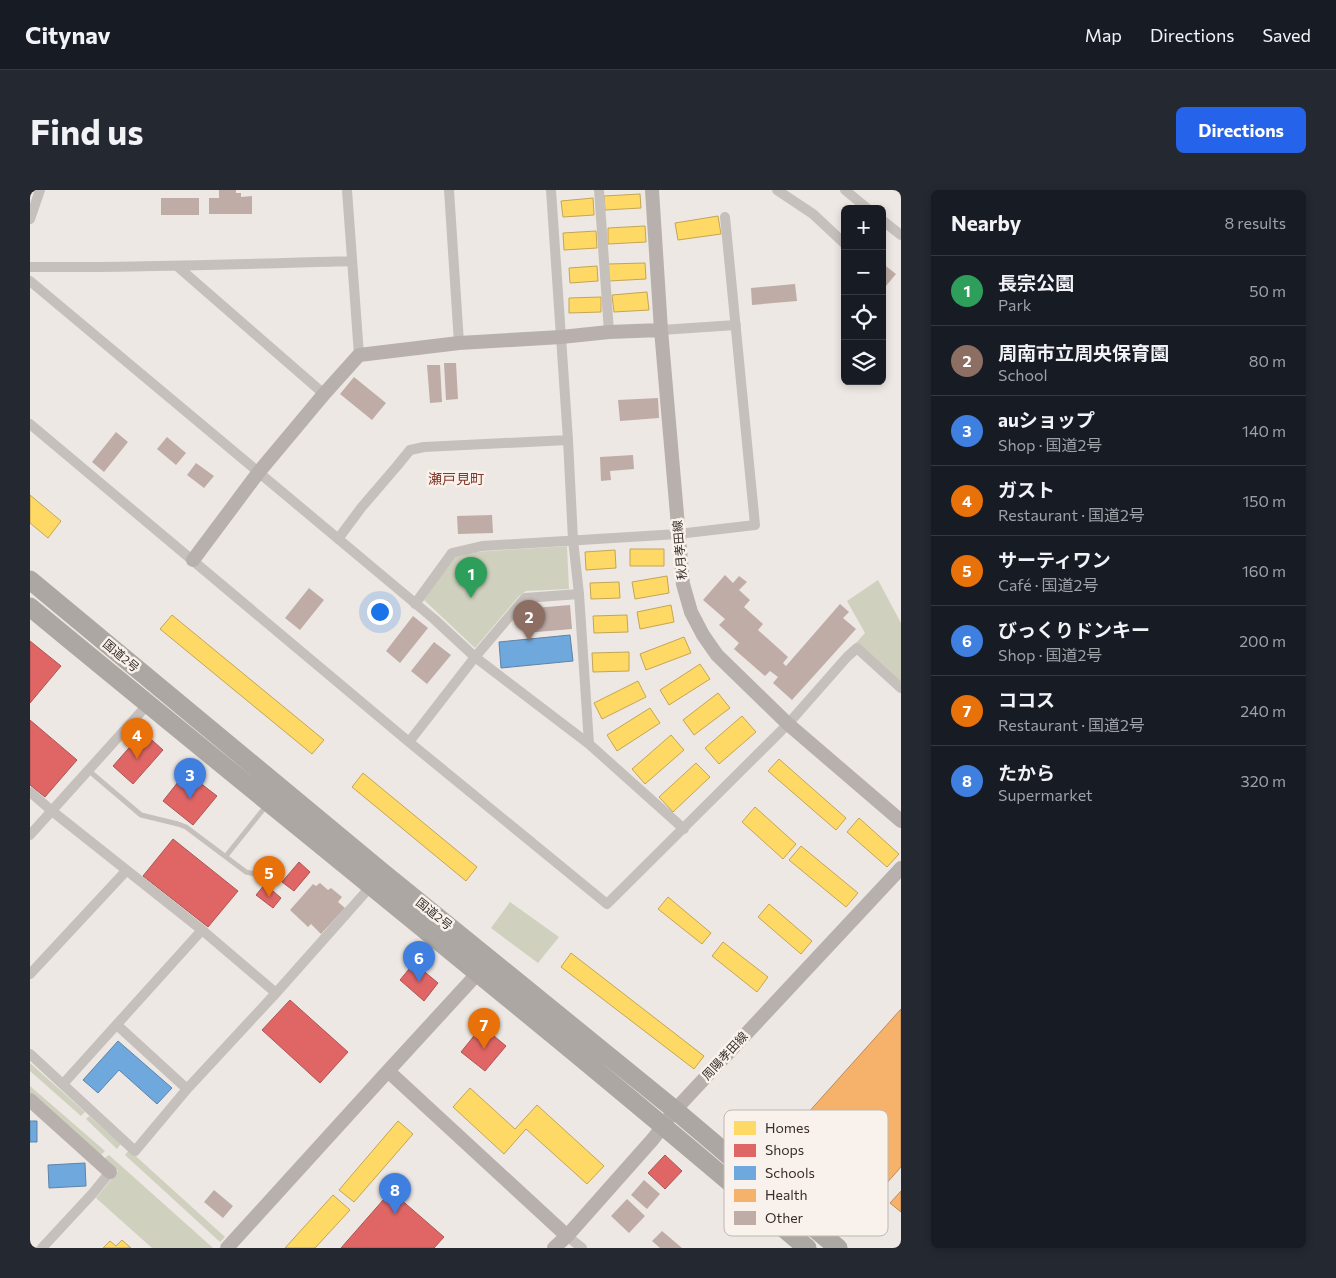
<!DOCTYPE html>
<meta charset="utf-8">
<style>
:root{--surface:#171b24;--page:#242831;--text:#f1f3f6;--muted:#9ea1a6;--line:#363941;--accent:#2563eb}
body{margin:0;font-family:Commissioner,"Noto Sans JP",sans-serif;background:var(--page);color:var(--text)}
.controls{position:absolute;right:15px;top:15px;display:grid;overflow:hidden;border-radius:8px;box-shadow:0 2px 8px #0003}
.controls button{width:45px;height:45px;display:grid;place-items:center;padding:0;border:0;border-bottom:1px solid var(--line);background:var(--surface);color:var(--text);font:25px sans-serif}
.you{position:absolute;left:349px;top:421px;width:18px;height:18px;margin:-12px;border:4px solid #fff;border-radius:50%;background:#1a73e8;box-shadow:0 0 0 8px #1a73e833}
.badge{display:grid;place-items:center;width:32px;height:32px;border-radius:50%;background:var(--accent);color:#fff;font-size:16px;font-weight:700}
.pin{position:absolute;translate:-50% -41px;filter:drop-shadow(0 1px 2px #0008)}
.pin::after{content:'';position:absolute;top:26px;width:18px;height:15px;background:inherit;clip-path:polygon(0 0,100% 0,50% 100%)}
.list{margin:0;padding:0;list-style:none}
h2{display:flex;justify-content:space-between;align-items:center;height:65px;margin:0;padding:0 20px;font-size:21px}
h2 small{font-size:16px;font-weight:400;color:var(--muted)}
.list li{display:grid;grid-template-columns:32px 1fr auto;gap:15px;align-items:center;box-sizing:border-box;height:70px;padding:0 20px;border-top:1px solid var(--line)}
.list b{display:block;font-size:19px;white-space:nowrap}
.list p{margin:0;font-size:16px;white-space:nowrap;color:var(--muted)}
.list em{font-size:16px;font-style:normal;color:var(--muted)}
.icon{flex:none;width:28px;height:28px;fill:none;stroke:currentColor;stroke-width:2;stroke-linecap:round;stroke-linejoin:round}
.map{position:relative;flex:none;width:871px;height:1058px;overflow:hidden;border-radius:8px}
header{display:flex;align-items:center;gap:30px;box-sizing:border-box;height:70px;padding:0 25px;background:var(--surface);border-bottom:1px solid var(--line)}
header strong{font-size:24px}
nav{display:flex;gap:28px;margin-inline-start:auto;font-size:18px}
.intro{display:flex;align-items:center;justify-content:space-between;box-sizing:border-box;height:120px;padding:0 30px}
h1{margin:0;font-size:35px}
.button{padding:12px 22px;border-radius:8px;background:var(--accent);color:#fff;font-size:18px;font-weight:700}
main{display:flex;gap:30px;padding:0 30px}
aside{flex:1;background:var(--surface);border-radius:8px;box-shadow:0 2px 8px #0003}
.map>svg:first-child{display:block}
.green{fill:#cfd1be}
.homes{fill:#ffd966;stroke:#c3a554}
.shops{fill:#e06666;stroke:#ad5554}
.schools{fill:#6fa8dc;stroke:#5e83a7}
.health{fill:#f6b26b;stroke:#bd8a58}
.building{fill:#bfaca6}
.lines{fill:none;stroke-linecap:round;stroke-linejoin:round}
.lane{stroke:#c6c0bc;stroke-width:5}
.street{stroke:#c6c0bc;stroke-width:10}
.secondary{stroke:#b7b0ad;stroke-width:14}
.highway{stroke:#aca7a2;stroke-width:19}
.labels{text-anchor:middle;stroke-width:5;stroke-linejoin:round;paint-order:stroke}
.street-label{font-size:12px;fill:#372d2a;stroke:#f9f2ec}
.neighbourhood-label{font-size:14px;fill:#7f382a;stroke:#f9f2ec}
.key{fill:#f9f2ec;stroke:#bfb7b2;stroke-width:1}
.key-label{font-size:14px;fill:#372d2a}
</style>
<header>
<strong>Citynav</strong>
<nav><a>Map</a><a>Directions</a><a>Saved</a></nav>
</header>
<div class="intro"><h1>Find us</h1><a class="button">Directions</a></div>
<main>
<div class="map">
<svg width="871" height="1058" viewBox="0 0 871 1058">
<rect width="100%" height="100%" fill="#ede8e3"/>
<path class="green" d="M 537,356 L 539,399 L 496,401 L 489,406 L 445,458 L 394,410 L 423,368 L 444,362 Z
M 848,390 L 871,433 L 871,493 L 826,453 L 835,443 L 817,411 Z
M 480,712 L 529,747 L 508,773 L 461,738 Z
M 0,873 L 55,922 L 51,926 L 0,881 Z
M 0,896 L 75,961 L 71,965 L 0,903 Z
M 59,926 L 91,954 L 87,959 L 56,929 Z
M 99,960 L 195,1047 L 190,1052 L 95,965 Z
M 79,965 L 183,1058 L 122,1058 L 66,1008 L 88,981 L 75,968 Z"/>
<path class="homes" d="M 610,4 L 611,18 L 575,20 L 574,6 Z
M 563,8 L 564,25 L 533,27 L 531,11 Z
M 688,26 L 691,44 L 648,50 L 645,33 Z
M 615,36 L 616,52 L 578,54 L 578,38 Z
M 566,41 L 567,58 L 534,60 L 533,43 Z
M 615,73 L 616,89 L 579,91 L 578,74 Z
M 567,76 L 568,91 L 540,93 L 539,78 Z
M 617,102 L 619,120 L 584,122 L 582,105 Z
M 571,107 L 571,122 L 539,123 L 539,108 Z
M 0,305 L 31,331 L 18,348 L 0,333 Z
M 600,359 L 634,359 L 634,376 L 600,376 Z
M 585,360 L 586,378 L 556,380 L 555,362 Z
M 637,386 L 639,403 L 605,409 L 602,392 Z
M 589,392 L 590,408 L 561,409 L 560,393 Z
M 641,415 L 644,432 L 610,439 L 607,422 Z
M 142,425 L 294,550 L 282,564 L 130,439 Z
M 597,425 L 598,442 L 564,443 L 563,426 Z
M 654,447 L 661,463 L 616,480 L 610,464 Z
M 599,462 L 599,481 L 563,482 L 562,463 Z
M 670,474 L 680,489 L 639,515 L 630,500 Z
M 608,491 L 616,507 L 572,529 L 564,513 Z
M 688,503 L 700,518 L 664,545 L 653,530 Z
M 620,518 L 630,533 L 587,561 L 577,545 Z
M 712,526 L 726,542 L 689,574 L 675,558 Z
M 641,545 L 654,560 L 615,594 L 602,579 Z
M 749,569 L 816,628 L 806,640 L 738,581 Z
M 666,573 L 680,587 L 643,622 L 629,607 Z
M 333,583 L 447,677 L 436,691 L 322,597 Z
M 725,617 L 766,654 L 753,669 L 712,632 Z
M 829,628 L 869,664 L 857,677 L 817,642 Z
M 771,656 L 828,703 L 816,717 L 759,670 Z
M 638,707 L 681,743 L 672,754 L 628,719 Z
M 739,714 L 782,751 L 771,764 L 728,727 Z
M 693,752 L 738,787 L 727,802 L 682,766 Z
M 541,763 L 674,866 L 664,879 L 531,777 Z
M 440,898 L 485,939 L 507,915 L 574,976 L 557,994 L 496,939 L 474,964 L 423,917 Z
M 368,931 L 383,944 L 324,1012 L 309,1000 Z
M 303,1005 L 320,1020 L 285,1058 L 255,1058 Z
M 92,1050 L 101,1058 L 73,1058 L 80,1051 L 86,1056 Z"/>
<path class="shops" d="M 0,451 L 31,476 L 0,513 Z
M 0,530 L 47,570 L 15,607 L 0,595 Z
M 113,542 L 133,560 L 103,594 L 83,576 Z
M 156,582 L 187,606 L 163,635 L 133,611 Z
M 143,649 L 208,701 L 178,737 L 113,686 Z
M 269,672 L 280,682 L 264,701 L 252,692 Z
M 235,694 L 251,708 L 243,718 L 226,705 Z
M 384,773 L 408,793 L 394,811 L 370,790 Z
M 260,810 L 318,862 L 290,893 L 232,840 Z
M 452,836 L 476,856 L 455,881 L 431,862 Z
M 635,965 L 652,981 L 635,999 L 618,983 Z
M 361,1001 L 414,1047 L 404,1058 L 311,1058 Z"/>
<path class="schools" d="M 540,445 L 543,471 L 471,478 L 469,452 Z
M 88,851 L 142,898 L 127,914 L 89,880 L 68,903 L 53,890 Z
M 0,931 L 7,931 L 7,952 L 0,952 Z
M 55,973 L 56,996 L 19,998 L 18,975 Z"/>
<path class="health" d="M 871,819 L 871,977 L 847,1004 L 768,934 Z
M 871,1001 L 871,1022 L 860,1013 Z"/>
<path class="building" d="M 189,0 L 206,0 L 206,3 L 211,3 L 211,7 L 222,6 L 222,24 L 179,24 L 179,8 L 189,8 Z
M 131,8 L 169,8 L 169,25 L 131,25 Z
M 852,73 L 866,84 L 856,96 L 852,94 Z
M 765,94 L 767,111 L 722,115 L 721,98 Z
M 414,173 L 426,173 L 428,209 L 416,210 Z
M 397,175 L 410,175 L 412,212 L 400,213 Z
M 324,187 L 356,213 L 342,230 L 310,204 Z
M 628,208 L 629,228 L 590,231 L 588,210 Z
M 86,242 L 98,252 L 74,282 L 62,272 Z
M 137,247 L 156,263 L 146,275 L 127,259 Z
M 603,265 L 604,279 L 580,281 L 581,290 L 571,291 L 570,267 Z
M 166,273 L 184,286 L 174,298 L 157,285 Z
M 462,325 L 463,343 L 428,344 L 427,326 Z
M 695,385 L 703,393 L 709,386 L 717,392 L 709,400 L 720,410 L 714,417 L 733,434 L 728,440 L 758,467 L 753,473 L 756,476 L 810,414 L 819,422 L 813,428 L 826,439 L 762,510 L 743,493 L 748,487 L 740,481 L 735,486 L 704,459 L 709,453 L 689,435 L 695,429 L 673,410 Z
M 279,398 L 294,410 L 270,440 L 255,428 Z
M 540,415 L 542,439 L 495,443 L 493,419 Z
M 383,426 L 398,438 L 370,473 L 356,461 Z
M 404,452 L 421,465 L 397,494 L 381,481 Z
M 290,693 L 298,700 L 301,698 L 312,707 L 308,712 L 315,718 L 291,744 L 281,734 L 278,737 L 260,720 L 283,694 L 286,696 Z
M 614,990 L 630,1004 L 617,1019 L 601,1005 Z
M 184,1000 L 203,1016 L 193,1028 L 174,1012 Z
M 597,1009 L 615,1026 L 599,1043 L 581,1026 Z
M 632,1041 L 652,1058 L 630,1058 L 622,1051 Z"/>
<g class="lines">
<path class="lane" d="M 58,580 L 111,625 L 148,634 L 156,637 L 216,682 L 225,684 L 232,690
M 196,666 L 236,616"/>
<path class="street" d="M 317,0 L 329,165
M 419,0 L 429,153
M 521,0 L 538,250 L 543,350 L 549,404 L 559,554
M 569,0 L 579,142
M 747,0 L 783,24 L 815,54
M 815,0 L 838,19
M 0,29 L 10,0
M 852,30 L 871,45
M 147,76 L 294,204
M 0,77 C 107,78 215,74 322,71
M 0,91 L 404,429 L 445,467 L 559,554 L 654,639
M 631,140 L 706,135
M 0,234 L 379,552 L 577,714 L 758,534 L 817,467 L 827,458 L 871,498
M 308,349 L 331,318 L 367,276 L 380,260 L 394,257 L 538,250
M 385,414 L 422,363 L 452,356 L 648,344 L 725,335 L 695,27
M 379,552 L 445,467 L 495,408 L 549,404
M 0,602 L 22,621 L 172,740 L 246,803
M 0,645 L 118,514
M 0,784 L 96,681
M 87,835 L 157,899
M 0,864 L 105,961 L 157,899 L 246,803 L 341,696
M 33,894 L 172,740
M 537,1046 L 552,1058
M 12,1058 L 63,1003 L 80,982"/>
<path class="secondary" d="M 622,0 L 631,140 L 653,394 L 661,422 L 673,445 L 687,465 L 758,534 L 871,631
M 163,370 L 228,283 L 294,204 L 329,165 L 429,153 L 531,147 L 579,142 L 631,140
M 358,881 L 537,1046
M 0,910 L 80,982
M 197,1058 L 358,881 L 448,783
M 524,1058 L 537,1046 L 623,949 L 645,920 L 871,678"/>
<path class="highway" d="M 0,390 L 352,682 L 645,920 L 808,1058
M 0,417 C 259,631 522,839 777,1058"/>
</g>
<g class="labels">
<g class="street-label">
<text transform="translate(650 360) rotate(-95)" y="4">秋月孝田線</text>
<text transform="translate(91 466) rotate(40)" y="4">国道2号</text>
<text transform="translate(404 724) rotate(39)" y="4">国道2号</text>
<text transform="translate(695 866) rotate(-47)" y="4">周陽孝田線</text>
</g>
<g class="neighbourhood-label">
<text x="426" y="294">瀬戸見町</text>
</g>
</g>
<rect x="694" y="920" width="164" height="126" rx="8" class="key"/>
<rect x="704" y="931" width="22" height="14" fill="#ffd966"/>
<rect x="704" y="954" width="22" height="13" fill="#e06666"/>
<rect x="704" y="976" width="22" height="14" fill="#6fa8dc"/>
<rect x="704" y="999" width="22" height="13" fill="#f6b26b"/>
<rect x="704" y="1021" width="22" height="14" fill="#bfaca6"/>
<g class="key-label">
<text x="735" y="943">Homes</text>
<text x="735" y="965">Shops</text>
<text x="735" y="988">Schools</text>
<text x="735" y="1010">Health</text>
<text x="735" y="1033">Other</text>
</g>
</svg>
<div class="controls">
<button>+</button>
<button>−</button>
<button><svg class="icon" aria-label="locate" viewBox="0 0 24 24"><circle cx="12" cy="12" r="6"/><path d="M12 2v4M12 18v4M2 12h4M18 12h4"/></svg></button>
<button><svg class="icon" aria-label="layers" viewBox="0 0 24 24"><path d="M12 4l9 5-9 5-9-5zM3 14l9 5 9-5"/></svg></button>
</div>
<div class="you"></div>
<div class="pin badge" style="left:441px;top:408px;background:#2e9e5b">1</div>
<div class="pin badge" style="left:499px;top:451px;background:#8d6e63">2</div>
<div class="pin badge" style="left:160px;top:609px;background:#3f7fe0">3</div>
<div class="pin badge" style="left:107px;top:569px;background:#e8710a">4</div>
<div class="pin badge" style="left:239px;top:707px;background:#e8710a">5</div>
<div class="pin badge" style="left:389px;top:792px;background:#3f7fe0">6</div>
<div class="pin badge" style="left:454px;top:859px;background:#e8710a">7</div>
<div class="pin badge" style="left:365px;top:1024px;background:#3f7fe0">8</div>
</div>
<aside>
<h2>Nearby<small>8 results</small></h2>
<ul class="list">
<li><span class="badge" style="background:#2e9e5b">1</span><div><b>長宗公園</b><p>Park</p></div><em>50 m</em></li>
<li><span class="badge" style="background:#8d6e63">2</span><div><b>周南市立周央保育園</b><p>School</p></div><em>80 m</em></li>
<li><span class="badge" style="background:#3f7fe0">3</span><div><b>auショップ</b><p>Shop · 国道2号</p></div><em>140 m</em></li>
<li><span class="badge" style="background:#e8710a">4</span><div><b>ガスト</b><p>Restaurant · 国道2号</p></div><em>150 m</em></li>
<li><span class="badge" style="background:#e8710a">5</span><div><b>サーティワン</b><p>Café · 国道2号</p></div><em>160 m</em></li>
<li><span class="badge" style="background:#3f7fe0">6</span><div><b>びっくりドンキー</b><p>Shop · 国道2号</p></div><em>200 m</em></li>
<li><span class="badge" style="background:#e8710a">7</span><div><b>ココス</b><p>Restaurant · 国道2号</p></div><em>240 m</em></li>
<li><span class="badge" style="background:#3f7fe0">8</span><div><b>たから</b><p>Supermarket</p></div><em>320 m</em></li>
</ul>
</aside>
</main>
